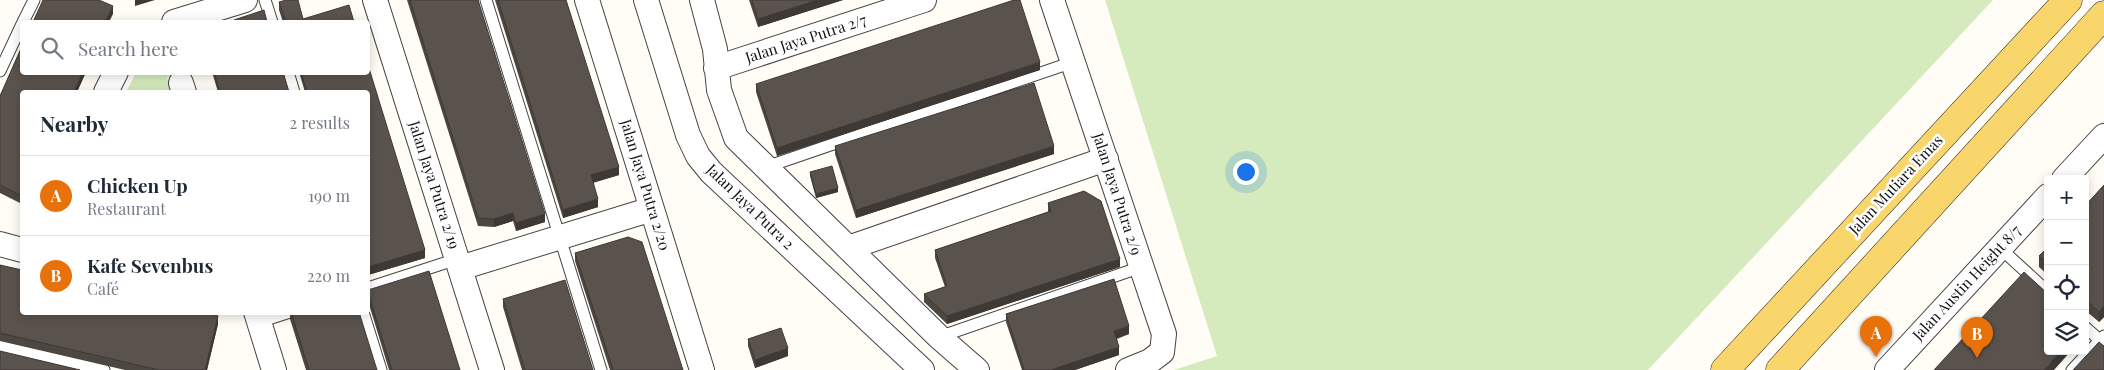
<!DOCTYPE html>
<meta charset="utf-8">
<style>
:root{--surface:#fff;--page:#f2f2f3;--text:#1f2937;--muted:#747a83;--line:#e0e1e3;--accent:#2563eb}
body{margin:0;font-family:"Playfair Display",serif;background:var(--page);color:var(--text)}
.controls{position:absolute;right:15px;bottom:15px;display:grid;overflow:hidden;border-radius:5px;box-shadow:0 2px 12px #0003}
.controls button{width:45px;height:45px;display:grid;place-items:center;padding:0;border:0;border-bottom:1px solid var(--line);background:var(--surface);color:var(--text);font:25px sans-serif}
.you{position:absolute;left:1245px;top:171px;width:18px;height:18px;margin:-12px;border:4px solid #fff;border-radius:50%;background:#1a73e8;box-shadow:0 0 0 8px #1a73e833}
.badge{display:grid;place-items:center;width:32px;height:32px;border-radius:50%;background:var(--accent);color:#fff;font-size:16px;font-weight:700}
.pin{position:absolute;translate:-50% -41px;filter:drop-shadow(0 1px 2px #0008)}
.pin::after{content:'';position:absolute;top:26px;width:18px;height:15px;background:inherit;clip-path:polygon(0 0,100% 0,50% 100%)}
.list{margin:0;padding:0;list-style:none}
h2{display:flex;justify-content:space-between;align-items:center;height:65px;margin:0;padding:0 20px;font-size:21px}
h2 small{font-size:16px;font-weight:400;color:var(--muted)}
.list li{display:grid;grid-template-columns:32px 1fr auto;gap:15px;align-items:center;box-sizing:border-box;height:80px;padding:0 20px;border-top:1px solid var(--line)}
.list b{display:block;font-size:19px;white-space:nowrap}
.list p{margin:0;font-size:16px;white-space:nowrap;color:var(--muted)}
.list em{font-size:16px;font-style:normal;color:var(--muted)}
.icon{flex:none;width:28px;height:28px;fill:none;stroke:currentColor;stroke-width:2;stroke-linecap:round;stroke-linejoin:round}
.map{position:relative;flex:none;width:2104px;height:370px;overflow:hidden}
.search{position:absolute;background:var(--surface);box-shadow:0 2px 12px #0003;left:20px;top:20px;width:350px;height:55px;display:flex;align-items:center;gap:12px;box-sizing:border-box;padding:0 18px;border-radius:5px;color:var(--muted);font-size:19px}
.panel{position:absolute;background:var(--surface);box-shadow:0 2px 12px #0003;left:20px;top:90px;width:350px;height:225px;border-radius:5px}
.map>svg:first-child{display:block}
.green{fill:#d5ebbd}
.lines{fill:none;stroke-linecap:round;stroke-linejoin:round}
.lane-casing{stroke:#444;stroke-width:13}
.street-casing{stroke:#444;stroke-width:26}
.primary-casing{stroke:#222;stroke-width:29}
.lane{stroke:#fff;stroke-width:11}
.street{stroke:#fff;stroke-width:24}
.primary{stroke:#f9d66b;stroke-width:28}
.wall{fill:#4d4742}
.shaded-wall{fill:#3f3936}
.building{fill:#5a524d;stroke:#3f3936}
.labels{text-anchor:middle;stroke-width:5;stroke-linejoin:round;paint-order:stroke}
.street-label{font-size:15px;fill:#111;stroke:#fff}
</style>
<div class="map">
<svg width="2104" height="370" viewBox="0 0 2104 370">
<rect width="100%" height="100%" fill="#fffdf5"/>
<path class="green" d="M 1105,0 L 1993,0 L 1648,370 L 1174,370 L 1217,356 Z
M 136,73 L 185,73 L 167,78 L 171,92 L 126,92 Z"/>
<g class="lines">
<defs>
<path id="lane" d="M 265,0 L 272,22
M 486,0 L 601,370
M 23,22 L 34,0
M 0,71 L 22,24
M 288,72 L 294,92
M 766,167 L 1073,62
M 2000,248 L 2048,292
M 368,288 L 457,259
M 363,312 L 381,370
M 259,322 L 290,312
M 2085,327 L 2104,344
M 939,337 L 1141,267
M 0,346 L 104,370
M 2072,370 L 2104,336"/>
<path id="street" d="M 375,0 L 492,370
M 587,0 L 702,370
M 646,0 L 688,135 L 698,156 L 711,172 L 922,370
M 702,0 L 715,49 L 719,90 L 736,138 L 939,337 L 977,370
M 1052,0 L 1164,334 L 1162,352 L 1150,361 L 1128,370
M 174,22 L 245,0
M 716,68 L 924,0
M 181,83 L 184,92
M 106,92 L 116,72
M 2064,179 L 2104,136
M 0,244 L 22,250
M 848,248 L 1106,159
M 460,268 L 652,209
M 256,312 L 274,370
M 1887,370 L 2048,196"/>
<path id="primary" d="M 1725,370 L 2068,0
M 1780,370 L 2104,15"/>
</defs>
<use href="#lane" class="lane-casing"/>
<use href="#street" class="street-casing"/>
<use href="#primary" class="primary-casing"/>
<use href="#lane" class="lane"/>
<use href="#street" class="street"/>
<use href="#primary" class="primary"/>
</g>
<path class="wall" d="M 407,0 L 478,0 L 545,222 L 516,231 L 513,221 L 494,227 L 478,226 Z
M 495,0 L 566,0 L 619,175 L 593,183 L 598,207 L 563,218 Z
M 749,0 L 843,0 L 758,27 Z
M 279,2 L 303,19 L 354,22 L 283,22 L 279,10 Z
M 1040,70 L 777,156 L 756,92 L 756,84 Z
M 22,72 L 86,72 L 77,92 L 22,92 L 22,204 L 0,193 L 0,96 Z
M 212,72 L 283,72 L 289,92 L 218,92 Z
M 299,72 L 368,72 L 425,258 L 368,275 L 368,92 L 305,92 Z
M 835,146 L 1054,154 L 856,218 L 835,154 Z
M 810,172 L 838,192 L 816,198 L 810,176 Z
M 2104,185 L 2104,317 L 2099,322 L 2085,310 L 2085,206 Z
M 1048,203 L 1120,267 L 947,324 L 924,302 L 924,294 L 945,287 L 935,258 L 935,250 L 1048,212 Z
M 2048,247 L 2048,275 L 2039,267 L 2039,256 Z
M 575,253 L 683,370 L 610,370 L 575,261 Z
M 0,265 L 218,324 L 207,370 L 125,370 L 0,341 Z
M 368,290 L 460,370 L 389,370 L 368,301 Z
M 503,299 L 593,370 L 522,370 L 503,307 Z
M 290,312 L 377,370 L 306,370 L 290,319 Z
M 1006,314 L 1129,334 L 1117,339 L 1119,355 L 1075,370 L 1022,370 L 1006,322 Z
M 748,339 L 788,356 L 755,368 L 748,346 Z"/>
<path class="shaded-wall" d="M 135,0 L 155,0 L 135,6 Z
M 818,0 L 843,0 L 758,27 L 758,19 Z
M 113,6 L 113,14 L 109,22 L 105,22 Z
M 1040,62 L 1040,70 L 777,156 L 777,148 Z
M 83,72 L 86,72 L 77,92 L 74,92 Z
M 1054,146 L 1054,154 L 856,218 L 856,210 Z
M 619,167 L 619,175 L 591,183 L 591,175 Z
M 838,188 L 838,192 L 816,198 L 816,194 Z
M 598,199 L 598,207 L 563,218 L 563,210 Z
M 513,213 L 513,221 L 494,227 L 494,219 Z
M 545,214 L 545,222 L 516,231 L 516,223 Z
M 425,250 L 425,258 L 368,275 L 368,267 Z
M 1120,259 L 1120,267 L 947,324 L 947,316 Z
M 2104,306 L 2104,317 L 2099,322 L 2099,312 Z
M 218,316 L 218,324 L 207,370 L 205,370 Z
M 1129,326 L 1129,334 L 1114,339 L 1114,331 Z
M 1119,347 L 1119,355 L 1075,370 L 1051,370 Z
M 788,348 L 788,356 L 755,368 L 755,360 Z
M 2061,351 L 2071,351 L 2054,370 L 2044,370 Z"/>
<path class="building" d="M 43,0 L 99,0 L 113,6 L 105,22 L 33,22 Z
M 286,0 L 298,0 L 303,19 L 349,5 L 354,22 L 286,22 L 279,2 Z
M 410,0 L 478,0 L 545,214 L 516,223 L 513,213 L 494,219 L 478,218 Z
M 498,0 L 566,0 L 619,167 L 591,175 L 598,199 L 563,210 Z
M 752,0 L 818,0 L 758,19 Z
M 1014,0 L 1020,0 L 1040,62 L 777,148 L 756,84 Z
M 264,10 L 267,22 L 234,22 L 234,20 Z
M 22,46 L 22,72 L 83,72 L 74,92 L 22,92 L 22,196 L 0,185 L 0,96 Z
M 368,65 L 425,250 L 368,267 L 368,92 L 307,92 L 301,72 L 368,72 Z
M 214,72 L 283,72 L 289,92 L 220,92 Z
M 1034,83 L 1054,146 L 856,210 L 835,146 Z
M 832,166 L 838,188 L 816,194 L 810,172 Z
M 2104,185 L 2104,306 L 2099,312 L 2085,299 L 2085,206 Z
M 1084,191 L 1101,201 L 1120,259 L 947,316 L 924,294 L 947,286 L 935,250 L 1051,211 L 1048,203 Z
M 628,237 L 642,242 L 683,370 L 613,370 L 575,253 Z
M 2048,247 L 2048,264 L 2039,256 Z
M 0,265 L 22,270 L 22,312 L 203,312 L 218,316 L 205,370 L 159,370 L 0,333 Z
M 429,271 L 460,370 L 392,370 L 368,293 L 368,290 Z
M 2024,272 L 2048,294 L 2048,351 L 2061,351 L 2044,370 L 1934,370 Z
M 1114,279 L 1129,326 L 1114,331 L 1119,347 L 1051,370 L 1024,370 L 1006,314 Z
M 565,280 L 593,370 L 525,370 L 503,299 Z
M 291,312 L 359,312 L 377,370 L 309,370 Z
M 781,328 L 788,348 L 755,360 L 748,339 Z
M 2099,342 L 2104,346 L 2104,370 L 2073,370 Z
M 0,351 L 80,370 L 0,370 Z"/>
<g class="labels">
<g class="street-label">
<text transform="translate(806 39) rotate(-18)" y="5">Jalan Jaya Putra 2/7</text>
<text transform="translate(434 185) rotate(72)" y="5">Jalan Jaya Putra 2/19</text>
<text transform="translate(645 185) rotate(73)" y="5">Jalan Jaya Putra 2/20</text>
<text transform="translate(1896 185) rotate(-47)" y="5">Jalan Mutiara Emas</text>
<text transform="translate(1117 194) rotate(72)" y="5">Jalan Jaya Putra 2/9</text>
<text transform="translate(750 207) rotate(44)" y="5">Jalan Jaya Putra 2</text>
<text transform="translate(1967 283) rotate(-47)" y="5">Jalan Austin Height 8/7</text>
</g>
</g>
</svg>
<div class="controls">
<button>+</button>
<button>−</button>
<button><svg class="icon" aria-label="locate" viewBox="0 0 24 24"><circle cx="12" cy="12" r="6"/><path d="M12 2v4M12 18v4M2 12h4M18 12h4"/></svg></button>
<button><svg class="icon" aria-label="layers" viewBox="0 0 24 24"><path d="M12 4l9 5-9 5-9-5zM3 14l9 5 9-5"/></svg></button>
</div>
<div class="you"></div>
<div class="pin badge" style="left:1876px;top:357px;background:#e8710a">A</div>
<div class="pin badge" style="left:1977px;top:358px;background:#e8710a">B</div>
<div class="search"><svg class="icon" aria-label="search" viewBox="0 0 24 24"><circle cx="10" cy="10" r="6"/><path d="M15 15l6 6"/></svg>Search here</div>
<section class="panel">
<h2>Nearby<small>2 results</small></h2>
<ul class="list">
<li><span class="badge" style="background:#e8710a">A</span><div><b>Chicken Up</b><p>Restaurant</p></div><em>190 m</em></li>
<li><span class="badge" style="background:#e8710a">B</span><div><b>Kafe Sevenbus</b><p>Café</p></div><em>220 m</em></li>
</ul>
</section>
</div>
